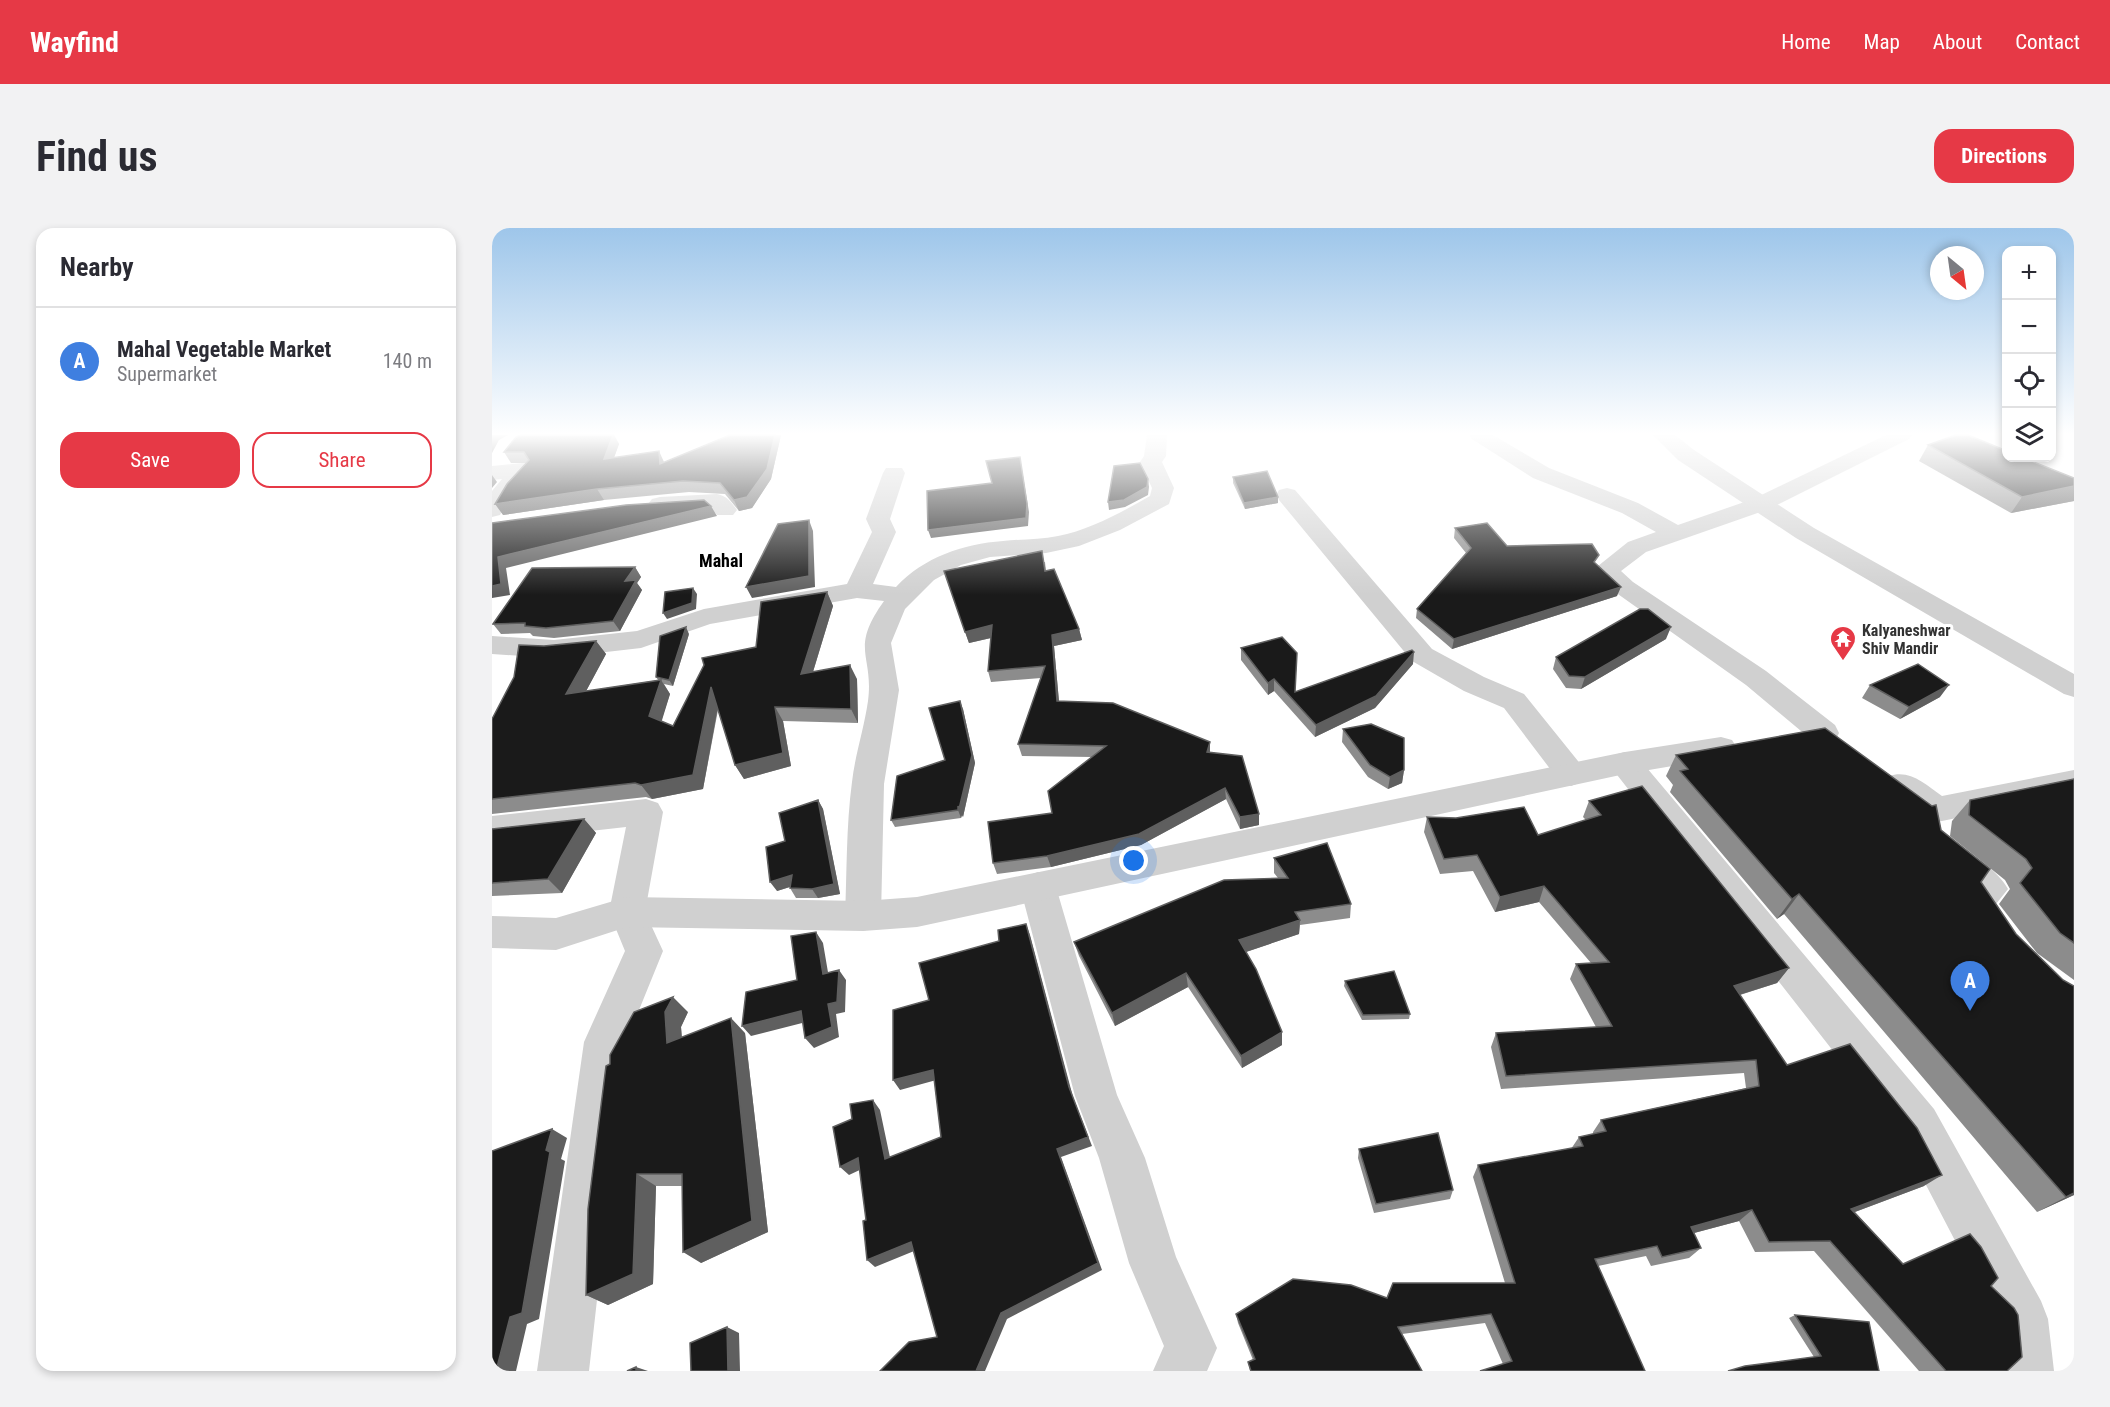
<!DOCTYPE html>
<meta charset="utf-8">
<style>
:root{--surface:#fff;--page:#f2f2f3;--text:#2b2b33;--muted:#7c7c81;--line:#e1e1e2;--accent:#e63946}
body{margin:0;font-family:"Roboto Condensed",sans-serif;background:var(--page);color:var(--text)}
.controls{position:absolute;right:18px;top:18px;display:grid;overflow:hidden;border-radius:12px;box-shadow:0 3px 9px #0003}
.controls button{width:54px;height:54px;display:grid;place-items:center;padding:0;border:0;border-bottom:2px solid var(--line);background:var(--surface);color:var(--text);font:30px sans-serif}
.compass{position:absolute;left:1438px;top:18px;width:54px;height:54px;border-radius:50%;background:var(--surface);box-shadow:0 3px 9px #0003;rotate:151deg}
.you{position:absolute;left:642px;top:633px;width:21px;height:21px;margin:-15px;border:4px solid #fff;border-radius:50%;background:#1a73e8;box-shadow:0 0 0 9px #1a73e833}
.badge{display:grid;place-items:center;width:39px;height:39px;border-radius:50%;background:var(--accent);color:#fff;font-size:20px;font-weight:700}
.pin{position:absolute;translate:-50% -50px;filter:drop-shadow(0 2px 3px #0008)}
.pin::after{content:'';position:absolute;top:32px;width:21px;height:18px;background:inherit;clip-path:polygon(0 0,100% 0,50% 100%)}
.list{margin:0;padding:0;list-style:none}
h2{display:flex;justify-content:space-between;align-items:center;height:78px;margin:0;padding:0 24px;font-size:26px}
h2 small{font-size:20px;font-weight:400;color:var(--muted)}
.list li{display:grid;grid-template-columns:39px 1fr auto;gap:18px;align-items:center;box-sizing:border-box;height:108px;padding:0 24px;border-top:2px solid var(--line)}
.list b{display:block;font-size:22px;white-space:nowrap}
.list p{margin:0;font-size:20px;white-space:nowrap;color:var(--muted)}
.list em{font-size:20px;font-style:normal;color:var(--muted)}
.actions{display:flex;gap:12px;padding:18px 24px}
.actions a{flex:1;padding:14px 0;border:2px solid var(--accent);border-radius:18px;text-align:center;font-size:21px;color:var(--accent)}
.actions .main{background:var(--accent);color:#fff}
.icon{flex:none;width:33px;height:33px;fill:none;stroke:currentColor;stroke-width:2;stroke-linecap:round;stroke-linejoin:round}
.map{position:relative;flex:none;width:1582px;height:1143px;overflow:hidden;border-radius:18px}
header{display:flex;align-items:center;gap:36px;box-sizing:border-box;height:84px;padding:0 30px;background:var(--accent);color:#fff}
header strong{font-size:28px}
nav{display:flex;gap:33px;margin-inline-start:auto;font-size:21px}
.intro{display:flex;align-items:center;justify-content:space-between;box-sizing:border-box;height:144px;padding:0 36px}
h1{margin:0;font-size:42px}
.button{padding:15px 27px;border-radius:18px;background:var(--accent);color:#fff;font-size:21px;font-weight:700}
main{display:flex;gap:36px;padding:0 36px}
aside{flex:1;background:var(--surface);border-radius:18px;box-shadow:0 3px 9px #0003}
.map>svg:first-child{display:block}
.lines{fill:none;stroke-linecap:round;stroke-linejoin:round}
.pedestrian{fill:#d0d0d0;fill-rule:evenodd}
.minor{fill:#d0d0d0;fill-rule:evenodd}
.tertiary{fill:#d0d0d0;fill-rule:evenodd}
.wall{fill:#8c8c8c}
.shaded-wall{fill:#5f5f5f}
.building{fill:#1a1a1a;stroke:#5f5f5f;stroke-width:1.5}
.labels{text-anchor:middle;stroke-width:6;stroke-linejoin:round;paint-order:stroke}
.poi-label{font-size:16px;font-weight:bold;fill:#333;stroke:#fff;text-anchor:start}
.far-district-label{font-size:18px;font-weight:bold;fill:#000;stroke:#fff}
</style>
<header>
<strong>Wayfind</strong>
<nav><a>Home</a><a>Map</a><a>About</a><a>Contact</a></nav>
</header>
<div class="intro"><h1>Find us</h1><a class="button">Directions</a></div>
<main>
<aside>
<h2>Nearby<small></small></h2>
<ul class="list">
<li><span class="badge" style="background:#3f7fe0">A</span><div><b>Mahal Vegetable Market</b><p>Supermarket</p></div><em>140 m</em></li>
</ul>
<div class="actions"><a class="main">Save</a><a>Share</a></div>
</aside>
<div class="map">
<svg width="1582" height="1143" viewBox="0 0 1582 1143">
<rect width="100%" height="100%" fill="#fff"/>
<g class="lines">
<path class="pedestrian" d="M 1462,618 C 1480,624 1507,644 1516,661 L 1504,676 L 1515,694 L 1511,703 C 1489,711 1480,692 1471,674 L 1481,661 L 1452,637 L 1448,629 L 1452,621 Z"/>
<path class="minor" d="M 655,207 L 675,207 L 674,228 L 670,234 L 682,260 L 677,276 L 628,302 L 587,318 L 554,325 L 498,329 L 469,337 L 442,352 L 413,381 L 399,415 L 407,462 L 392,556 L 389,688 L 384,699 L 371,703 L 358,699 L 353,688 C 355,644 354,599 360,554 C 363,527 372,501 376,473 C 382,426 357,422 392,373 L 365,370 L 218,396 L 149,420 L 62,430 L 0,426 L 0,408 L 62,412 L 145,403 L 212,381 L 355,356 L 380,304 L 374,291 L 391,245 L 394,240 L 410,240 L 413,245 L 398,291 L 404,304 L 381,356 L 404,359 C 432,329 471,316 511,313 C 529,311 548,312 566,308 C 598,302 630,284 658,268 L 660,260 L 648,234 L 652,228 Z
M 977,207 L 1001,207 L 1057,240 L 1146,275 L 1186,297 L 1261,271 L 1394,207 L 1420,207 L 1417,211 L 1277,281 L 1154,324 L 1129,343 L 1141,354 L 1274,443 L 1343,497 L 1347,505 L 1343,513 L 1332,516 L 1321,513 L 1254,457 L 1123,364 L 1101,342 L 1136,314 L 1164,304 L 1130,285 L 1041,250 L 980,211 Z
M 31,235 L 39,237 L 42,242 L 21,265 L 8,287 L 0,289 L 0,263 L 10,251 L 0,252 L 0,238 Z
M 795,260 L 803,262 L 940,421 L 992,449 L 1032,466 L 1090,538 L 1095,546 L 1090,554 L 1079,558 L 1068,554 L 1012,480 L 972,463 L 920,433 L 787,272 L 784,267 L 787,262 Z
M 225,266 C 235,268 239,274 245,282 L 241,287 L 225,287 L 219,280 L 168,283 L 160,281 L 156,276 L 160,271 L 168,269 Z
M 1133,524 L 1144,527 L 1442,881 L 1549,1073 L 1556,1091 L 1562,1143 L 1510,1143 L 1506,1095 L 1410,911 L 1122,543 L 1117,535 L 1122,527 Z
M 154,571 L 166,575 L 171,584 L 153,684 L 171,723 L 134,814 L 97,1143 L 45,1143 L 92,814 L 133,723 L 117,684 L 134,599 L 0,614 L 0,588 Z
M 546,644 L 559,649 L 564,659 L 625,867 L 653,930 L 684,1029 L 725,1120 L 715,1143 L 661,1143 L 672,1118 L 637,1035 L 607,930 L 583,868 L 528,659 L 533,649 Z"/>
<path class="tertiary" d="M 1161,207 L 1183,207 L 1202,222 L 1322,300 L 1582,446 L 1582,469 L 1572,466 L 1304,310 L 1186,232 Z
M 1229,509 L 1240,512 L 1245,520 L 1240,528 L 1133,546 L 425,699 L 371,703 L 135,699 L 64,722 L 0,720 L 0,688 L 64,690 L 135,669 L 371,673 L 425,669 L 1133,524 Z
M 1582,542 L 1582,566 L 1445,594 C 1427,588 1401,573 1392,556 L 1397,548 C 1418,541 1433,556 1450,568 Z"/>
</g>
<path class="wall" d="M 29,207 L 122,207 L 127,216 L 122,229 L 173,234 L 238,207 L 289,207 L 279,251 L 260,280 L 247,283 L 233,266 L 197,264 L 112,272 L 11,287 L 35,235 L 19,235 L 12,224 Z
M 1436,217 L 1582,250 L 1582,273 L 1519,285 L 1427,233 Z
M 741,249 L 786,269 L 786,275 L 753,281 L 741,255 Z
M 963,300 L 1015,318 L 1104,336 L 1125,368 L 960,421 L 924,390 L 925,381 L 974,325 L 962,310 Z
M 553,334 L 554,343 L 587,401 L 590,412 L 562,418 L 567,473 L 718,514 L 718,524 L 767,597 L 748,601 L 734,571 L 649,617 L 559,639 L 505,646 L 501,635 L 560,585 L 600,529 L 530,528 L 526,516 L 549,450 L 499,454 L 496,443 L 499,410 L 477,415 L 452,343 Z
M 143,339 L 149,349 L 145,355 L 150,362 L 128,403 L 62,410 L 41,408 L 38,405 L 9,406 L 1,396 Z
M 335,364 L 341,378 L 321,444 L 365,451 L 366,495 L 291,493 L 299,538 L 252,551 L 243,537 L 226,482 L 211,561 L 160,571 L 154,569 L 0,586 L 0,491 L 52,418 L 104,413 L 114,426 L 94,463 L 166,452 L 164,449 L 197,406 L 181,458 L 172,456 L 178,466 L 169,493 L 181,498 L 264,419 Z
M 1174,411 L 1089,461 L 1074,460 L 1061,441 L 1064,429 Z
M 749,420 L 805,425 L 803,464 L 921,436 L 883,480 L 823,509 L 782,463 L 776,467 L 749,432 Z
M 1378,457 L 1448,469 L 1408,491 L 1370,470 Z
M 471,481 L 483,535 L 471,589 L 470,587 L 469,590 L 403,599 L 399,592 L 453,532 Z
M 851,501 L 912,542 L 910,555 L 896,561 L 876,549 L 850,514 Z
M 1184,527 L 1449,602 L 1489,654 L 1582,967 L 1545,984 L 1292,686 L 1285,691 L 1178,564 L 1181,557 L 1174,548 Z
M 1582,551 L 1582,752 L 1545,725 L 1507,676 L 1518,661 L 1513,652 L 1458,608 L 1460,593 L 1478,572 Z
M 326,572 L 331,581 L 348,666 L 326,670 L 304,670 L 298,660 L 298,659 L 285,663 L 293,613 Z
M 1097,573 L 1297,740 L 1285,755 L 1248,767 L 1295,837 L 1432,958 L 1363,984 L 1411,1036 L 1499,1058 L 1515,1143 L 1427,1143 L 1322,1023 L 1263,1024 L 1247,993 L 1202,1005 L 1209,1020 L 1197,1030 L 1159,1038 L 1154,1028 L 1106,1038 L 1153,1143 L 1011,1136 L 993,1095 L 910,1106 L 930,1143 L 758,1143 L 756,1134 L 761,1132 L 746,1095 L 744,1086 L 895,1070 L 1013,1055 L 981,949 L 986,937 L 1079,921 L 1087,909 L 1101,906 L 1101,904 L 1109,892 L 1254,860 L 1252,845 L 1009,861 L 999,819 L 1004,805 L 1104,799 L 1078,751 L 1084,736 L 1099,735 L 1047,674 L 1003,684 L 981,643 L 948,646 L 932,604 L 935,589 L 1046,607 L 1094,592 L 1091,589 Z
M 92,591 L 104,605 L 70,665 L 0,668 L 0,601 Z
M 782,630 L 859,676 L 858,690 L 808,697 L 807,706 L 754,724 L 790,804 L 790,817 L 750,840 L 696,759 L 623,798 L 587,728 L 582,714 L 786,650 L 782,645 Z
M 853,753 L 918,786 L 917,791 L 870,792 L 852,758 Z
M 196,784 L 189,799 L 190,809 L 253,805 L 276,1004 L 209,1035 L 190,958 L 164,958 L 161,1056 L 116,1077 L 94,1067 L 118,836 Z
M 867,921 L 961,962 L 958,971 L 882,985 L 866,930 Z
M 1303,1087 L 1387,1143 L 1322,1129 L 1297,1090 Z"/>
<path class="shaded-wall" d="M 0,207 L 16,207 L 7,212 L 0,225 L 0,228 Z
M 110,207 L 122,207 L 127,216 L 118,241 L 112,231 Z
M 283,207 L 289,207 L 279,251 L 260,280 L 247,283 L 242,272 Z
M 167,223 L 172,234 L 174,247 L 168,236 Z
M 528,229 L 537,284 L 536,298 L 439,310 L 436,302 L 534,290 Z
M 0,247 L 5,254 L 0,260 Z
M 656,251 L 657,259 L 656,267 L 633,279 L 617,282 L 616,274 Z
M 1582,258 L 1582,273 L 1519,285 L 1530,269 Z
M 105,261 L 112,272 L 11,287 L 3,276 Z
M 786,269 L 786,275 L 753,281 L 752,275 Z
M 219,278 L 225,288 L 14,340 L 18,367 L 0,370 L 0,358 L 6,329 Z
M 317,292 L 321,303 L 323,359 L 260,370 L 254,359 Z
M 143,339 L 149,349 L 145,355 L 150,362 L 128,403 L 121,393 L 133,353 Z
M 1129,359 L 1125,368 L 960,421 L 962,411 Z
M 201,360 L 205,366 L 204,381 L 175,391 L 171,385 Z
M 335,364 L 341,378 L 316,460 L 309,446 Z
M 500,397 L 503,409 L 477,415 L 473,404 Z
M 194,399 L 197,406 L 181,458 L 177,452 Z
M 1179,399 L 1174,411 L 1089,461 L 1093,449 Z
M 587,401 L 590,412 L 562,418 L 568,485 L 565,473 L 560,407 Z
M 104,413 L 114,426 L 85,480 L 74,466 Z
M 922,424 L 921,436 L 883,480 L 823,509 L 824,497 Z
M 358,437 L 365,451 L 366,495 L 359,481 Z
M 782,451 L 782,463 L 776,467 L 776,455 Z
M 169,452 L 178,466 L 167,502 L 157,488 Z
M 1457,457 L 1448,469 L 1408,491 L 1417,479 Z
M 219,459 L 227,473 L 211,561 L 160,571 L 149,557 Z
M 468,473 L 471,481 L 483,535 L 471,589 L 470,587 L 469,590 L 466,582 Z
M 283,479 L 291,493 L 299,538 L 252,551 L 243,537 Z
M 718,514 L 718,525 L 715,524 Z
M 912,542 L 910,555 L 896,561 L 898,549 Z
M 733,560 L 734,571 L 649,617 L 559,639 L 555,628 Z
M 326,572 L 331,581 L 348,666 L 326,670 L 320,661 Z
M 767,586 L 767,597 L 748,601 L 748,589 Z
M 92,591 L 104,605 L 70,665 L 56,651 Z
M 300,647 L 307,656 L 285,663 L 278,654 Z
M 1052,658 L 1047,674 L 1003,684 L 1008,669 Z
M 1307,666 L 1292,686 L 1285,691 L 1300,671 Z
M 808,692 L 807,706 L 748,726 L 747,712 Z
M 534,696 L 538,707 L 581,869 L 600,918 L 569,929 L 610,1042 L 515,1091 L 493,1143 L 484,1143 L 577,859 Z
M 324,704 L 331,715 L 338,756 L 331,746 Z
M 1297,740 L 1285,755 L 1231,772 L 1242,758 Z
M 347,742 L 354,752 L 353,784 L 344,786 L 347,809 L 322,820 L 313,810 Z
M 694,745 L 696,759 L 623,798 L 620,785 Z
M 181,769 L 196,784 L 189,799 L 191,829 L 175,815 L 173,784 Z
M 309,783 L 318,793 L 259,808 L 250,798 Z
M 239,790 L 253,805 L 276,1004 L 209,1035 L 191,1024 Z
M 790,804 L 790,817 L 750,840 L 749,828 Z
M 441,842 L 448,851 L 408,862 L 401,852 Z
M 381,872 L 388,882 L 400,939 L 393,931 Z
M 60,901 L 75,910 L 69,931 L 73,933 L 47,1091 L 35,1096 L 24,1143 L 4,1143 L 54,922 Z
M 366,930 L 374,939 L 357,947 L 348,939 Z
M 145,946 L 164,958 L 161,1056 L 116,1077 L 94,1067 Z
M 1450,947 L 1432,958 L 1344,991 L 1359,981 Z
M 1582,965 L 1582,967 L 1545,984 L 1574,969 Z
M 1260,982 L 1247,993 L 1187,1009 L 1199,999 Z
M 419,1014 L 427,1021 L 383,1039 L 375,1032 Z
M 235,1099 L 247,1105 L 248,1143 L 236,1143 Z
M 144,1139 L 156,1143 L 144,1143 Z"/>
<path class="building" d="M 29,207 L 121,207 L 112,231 L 167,223 L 168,236 L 238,207 L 283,207 L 275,241 L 255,269 L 242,272 L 228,255 L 191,253 L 105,261 L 3,276 L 15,256 L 37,232 L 32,224 L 12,224 L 24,209 Z
M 1464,207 L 1476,207 L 1515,223 L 1515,230 L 1532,230 L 1582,250 L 1582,258 L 1530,269 L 1436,217 Z
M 528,229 L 535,276 L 534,290 L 436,302 L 435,263 L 500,255 L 494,233 Z
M 648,235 L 656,251 L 655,259 L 632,272 L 616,274 L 622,238 Z
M 775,243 L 786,269 L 752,275 L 741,249 Z
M 212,272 L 219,278 L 6,329 L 9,356 L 0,358 L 0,295 L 134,277 Z
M 317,292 L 317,348 L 254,359 L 286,296 Z
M 995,295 L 1015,318 L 1100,316 L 1107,327 L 1102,334 L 1129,359 L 962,411 L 925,381 L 979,320 L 963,300 Z
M 550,323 L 553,343 L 562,341 L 587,401 L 560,407 L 565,473 L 621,475 L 718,514 L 715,524 L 750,528 L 767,586 L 748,589 L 733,560 L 647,606 L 555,628 L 501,635 L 496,594 L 560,585 L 556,563 L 614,518 L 526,516 L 553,438 L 496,443 L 500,397 L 473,404 L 452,343 Z
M 143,339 L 133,353 L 144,352 L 121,393 L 54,400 L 33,398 L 33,395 L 1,396 L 40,340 Z
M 201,360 L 200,375 L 171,385 L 173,364 Z
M 335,364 L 309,446 L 358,437 L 359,481 L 283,479 L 291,525 L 243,537 L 219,459 L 201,547 L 149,557 L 143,555 L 0,571 L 0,491 L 22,449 L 27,417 L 52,418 L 104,413 L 74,466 L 169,452 L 157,488 L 181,498 L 212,437 L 210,430 L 264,419 L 269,374 Z
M 1148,381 L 1156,381 L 1179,399 L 1093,449 L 1077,448 L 1064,429 Z
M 194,399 L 177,452 L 164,449 L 168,408 Z
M 790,409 L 805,425 L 803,464 L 920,422 L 922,424 L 884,468 L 824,497 L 782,451 L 776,455 L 749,420 Z
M 1426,436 L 1457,457 L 1417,479 L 1378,457 Z
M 468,473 L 480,527 L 467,581 L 466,578 L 466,582 L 399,592 L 405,548 L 453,532 L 437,480 Z
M 879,496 L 912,510 L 912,542 L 898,549 L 878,537 L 851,501 Z
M 1333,500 L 1440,578 L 1444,577 L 1449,602 L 1498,641 L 1489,654 L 1524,706 L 1571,752 L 1582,758 L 1582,965 L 1574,969 L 1307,666 L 1300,671 L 1188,543 L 1196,541 L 1184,527 Z
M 1582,551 L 1582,715 L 1568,705 L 1528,655 L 1540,640 L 1534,631 L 1477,587 L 1478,572 Z
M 1150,558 L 1297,740 L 1242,758 L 1295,837 L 1358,816 L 1425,900 L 1450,947 L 1359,981 L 1411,1036 L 1478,1006 L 1489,1019 L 1506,1050 L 1499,1058 L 1522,1080 L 1526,1087 L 1530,1129 L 1515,1143 L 1454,1143 L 1338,1013 L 1277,1014 L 1260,982 L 1199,999 L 1209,1020 L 1170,1029 L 1165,1018 L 1103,1031 L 1153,1143 L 988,1143 L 1020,1133 L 999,1086 L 906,1099 L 930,1143 L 759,1143 L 756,1134 L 763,1131 L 744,1086 L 801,1051 L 859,1057 L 895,1070 L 901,1055 L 1023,1055 L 986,937 L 1091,918 L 1087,909 L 1114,903 L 1109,892 L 1267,858 L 1264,832 L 1014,848 L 1004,805 L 1120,798 L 1084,736 L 1117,734 L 1052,658 L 1008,669 L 985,627 L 952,631 L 935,589 L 964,590 L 1032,579 L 1046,607 L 1109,587 L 1097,573 Z
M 326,572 L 342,656 L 320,661 L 298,660 L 300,647 L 278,654 L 274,619 L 293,613 L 287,585 Z
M 92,591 L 56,651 L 0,655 L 0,601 Z
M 835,615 L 859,676 L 803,684 L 808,692 L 747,712 L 764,741 L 790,804 L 749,828 L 694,745 L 620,785 L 582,714 L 732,652 L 796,650 L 782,630 Z
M 534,696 L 577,859 L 596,909 L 565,921 L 606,1035 L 509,1085 L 484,1143 L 388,1143 L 417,1114 L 445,1109 L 419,1014 L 375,1032 L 371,993 L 374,992 L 366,930 L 348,939 L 341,899 L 360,891 L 358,876 L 381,872 L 393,931 L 449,909 L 441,842 L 401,852 L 401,782 L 437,772 L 427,735 L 507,713 L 506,702 Z
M 324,704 L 331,746 L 347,742 L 345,774 L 336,776 L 340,799 L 313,810 L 309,783 L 250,798 L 254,764 L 305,752 L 299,708 Z
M 902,743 L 918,786 L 871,787 L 853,753 Z
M 181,769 L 173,784 L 175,815 L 239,790 L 260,993 L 191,1024 L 190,946 L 145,946 L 141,1046 L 94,1067 L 96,981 L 114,838 L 118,836 L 118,827 L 142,784 Z
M 60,901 L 54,922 L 58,924 L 30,1085 L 18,1089 L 4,1143 L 0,1143 L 0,923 Z
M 946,905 L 961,962 L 884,976 L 867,921 Z
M 1303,1087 L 1377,1094 L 1387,1143 L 1236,1143 L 1253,1138 L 1329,1128 Z
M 235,1099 L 236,1143 L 199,1143 L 198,1115 Z
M 144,1139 L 144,1143 L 135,1143 Z"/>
<linearGradient id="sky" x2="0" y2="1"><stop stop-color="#9ec6ea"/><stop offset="0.56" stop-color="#fff"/><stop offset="1" stop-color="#fff" stop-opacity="0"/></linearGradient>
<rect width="1582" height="367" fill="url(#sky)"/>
<defs>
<symbol id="temple-pin" viewBox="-11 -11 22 30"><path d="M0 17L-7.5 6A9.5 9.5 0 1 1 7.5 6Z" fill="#e63946" stroke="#fff"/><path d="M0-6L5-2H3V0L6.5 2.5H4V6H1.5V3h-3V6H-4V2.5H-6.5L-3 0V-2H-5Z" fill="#fff"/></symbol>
</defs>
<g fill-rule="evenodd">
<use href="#temple-pin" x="1336" y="396" width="30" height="40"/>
</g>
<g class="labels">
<g class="poi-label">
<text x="1370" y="408">Kalyaneshwar<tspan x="1370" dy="18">Shiv Mandir</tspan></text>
</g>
<g class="far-district-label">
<text x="229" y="339">Mahal</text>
</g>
</g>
</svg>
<div class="controls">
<button>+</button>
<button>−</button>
<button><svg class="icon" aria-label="locate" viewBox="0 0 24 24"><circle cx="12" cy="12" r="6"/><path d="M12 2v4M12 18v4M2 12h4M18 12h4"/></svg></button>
<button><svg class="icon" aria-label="layers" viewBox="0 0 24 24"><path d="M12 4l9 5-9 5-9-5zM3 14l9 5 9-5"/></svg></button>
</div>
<svg class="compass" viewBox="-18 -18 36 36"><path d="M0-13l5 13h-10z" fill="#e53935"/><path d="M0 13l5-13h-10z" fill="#7c7c81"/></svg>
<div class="you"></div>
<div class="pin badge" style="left:1478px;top:783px;background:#3f7fe0">A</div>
</div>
</main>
